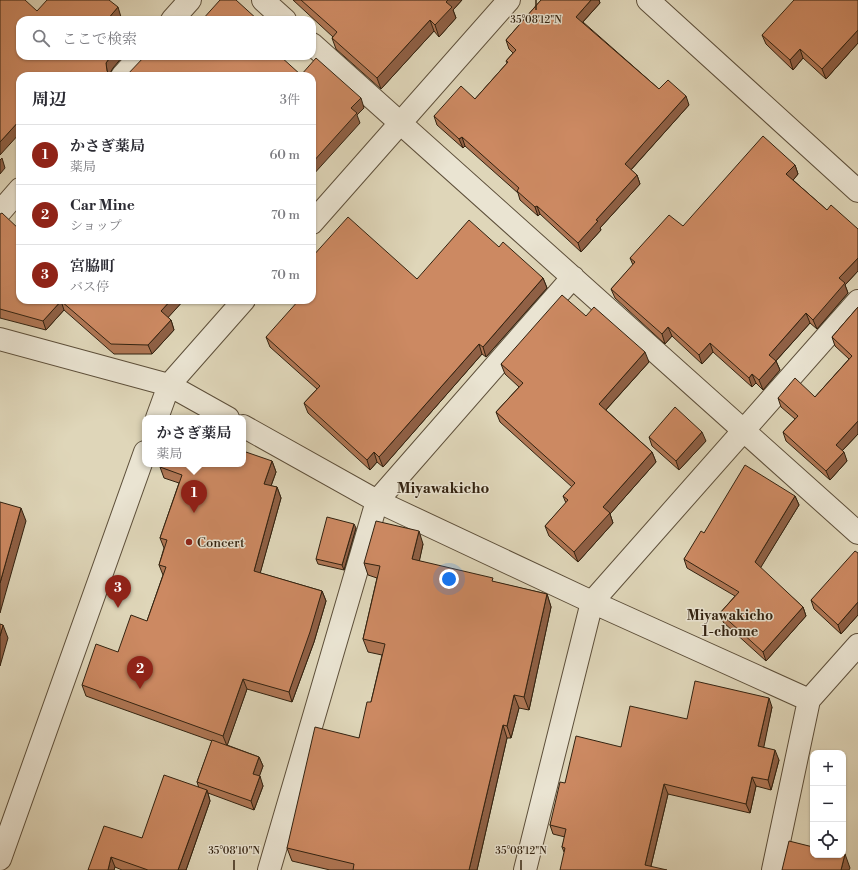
<!DOCTYPE html>
<html lang="ja">
<meta charset="utf-8">
<style>
:root{--surface:#fff;--page:#f7f7f7;--text:#2b2b33;--muted:#7c7c81;--line:#e1e1e2;--accent:#8f2418}
body{margin:0;font-family:"Libre Bodoni","Noto Serif JP",serif;background:var(--page);color:var(--text)}
.controls{position:absolute;right:12px;bottom:12px;display:grid;overflow:hidden;border-radius:8px;box-shadow:0 1px 3px #0004}
.controls button{width:36px;height:36px;display:grid;place-items:center;padding:0;border:0;border-bottom:1px solid var(--line);background:var(--surface);color:var(--text);font:20px sans-serif}
.you{position:absolute;left:449px;top:579px;width:14px;height:14px;margin:-10px;border:3px solid #fff;border-radius:50%;background:#1a73e8;box-shadow:0 0 0 6px #1a73e833}
.badge{display:grid;place-items:center;width:26px;height:26px;border-radius:50%;background:var(--accent);color:#fff;font-size:13px;font-weight:700}
.pin{position:absolute;translate:-50% -33px;filter:drop-shadow(0 1px 2px #0008)}
.pin::after{content:'';position:absolute;top:21px;width:14px;height:12px;background:inherit;clip-path:polygon(0 0,100% 0,50% 100%)}
.popup{position:absolute;left:142px;top:415px;width:104px;height:52px;box-sizing:border-box;display:grid;place-content:center;border-radius:8px;background:var(--surface);filter:drop-shadow(0 1px 3px #0005);font-size:13px;white-space:nowrap;color:var(--muted)}
.popup b{font-size:15px;color:var(--text)}
.popup::after{content:'';position:absolute;left:50%;top:100%;margin-left:-8px;border:8px solid transparent;border-top-color:var(--surface)}
.list{margin:0;padding:0;list-style:none}
h2{display:flex;justify-content:space-between;align-items:center;height:52px;margin:0;padding:0 16px;font-size:17px}
h2 small{font-size:13px;font-weight:400;color:var(--muted)}
.list li{display:grid;grid-template-columns:26px 1fr auto;gap:12px;align-items:center;box-sizing:border-box;height:60px;padding:0 16px;border-top:1px solid var(--line)}
.list b{display:block;font-size:15px;white-space:nowrap}
.list p{margin:0;font-size:13px;white-space:nowrap;color:var(--muted)}
.list em{font-size:13px;font-style:normal;color:var(--muted)}
.icon{flex:none;width:22px;height:22px;fill:none;stroke:currentColor;stroke-width:2;stroke-linecap:round;stroke-linejoin:round}
.map{position:relative;flex:none;width:858px;height:870px;overflow:hidden}
.search{position:absolute;background:var(--surface);box-shadow:0 1px 3px #0004;left:16px;top:16px;width:300px;height:44px;display:flex;align-items:center;gap:10px;box-sizing:border-box;padding:0 14px;border-radius:12px;color:var(--muted);font-size:15px}
.panel{position:absolute;background:var(--surface);box-shadow:0 1px 3px #0004;left:16px;top:72px;width:300px;height:232px;border-radius:12px}
.map>svg:first-child{display:block}
.lines{fill:none;stroke-linecap:round;stroke-linejoin:round}
.minor-casing{stroke:#5d4f3a;stroke-width:24}
.minor{stroke:#eae4d2;stroke-width:22}
.wall{fill:#af7654;stroke:#322210}
.shaded-wall{fill:#8f6045;stroke:#322210}
.building{fill:#cc8962;stroke:#322210}
.ticks{fill:none;stroke:#322210;stroke-width:1.5}
.poi-dot{fill:#8f2418;stroke:#eae4d2;stroke-width:1.5}
.labels{text-anchor:middle;stroke-width:3;stroke-linejoin:round;paint-order:stroke}
.poi-label{font-size:13px;fill:#322210;stroke:#eae4d2;text-anchor:start}
.neighbourhood-label{font-size:14px;font-weight:bold;fill:#322210;stroke:#eae4d2}
.quarter-label{font-size:15px;font-weight:bold;fill:#322210;stroke:#eae4d2}
.ticks-label{font-size:10px;text-anchor:middle;fill:#322210;stroke:#eae4d2;stroke-width:3;stroke-linejoin:round;paint-order:stroke}
</style>
<div class="map">
<svg width="858" height="870" viewBox="0 0 858 870">
<rect width="100%" height="100%" fill="#dfd6b9"/>
<filter id="stains"><feTurbulence type="fractalNoise" baseFrequency=".005" numOctaves="4"/><feColorMatrix values="0 0 0 0 .2 0 0 0 0 .09 0 0 0 0 .02 0 0 0 .5 -.17"/></filter>
<radialGradient id="worn" r=".72"><stop offset=".6" stop-color="#630" stop-opacity="0"/><stop offset="1" stop-color="#630" stop-opacity=".3"/></radialGradient>
<g class="lines">
<defs>
<path id="minor" d="M 263,0 L 285,20
M 648,0 L 858,191
M 172,20 L 190,0
M 312,44 L 858,533
M 122,76 L 140,56
M 0,212 L 20,189
M 312,223 L 509,0
M 0,339 L 169,385 L 228,418
M 157,418 L 169,385 L 244,300
M 243,426 L 377,501 L 592,602 L 809,700
M 0,859 L 145,452
M 269,870 L 377,501 L 573,277
M 525,870 L 592,602 L 858,301
M 773,870 L 809,700 L 858,645"/>
</defs>
<use href="#minor" class="minor-casing"/>
<use href="#minor" class="minor"/>
</g>
<path class="wall" d="M 293,0 L 462,0 L 453,10 L 456,18 L 439,37 L 434,31 L 381,89 L 336,49 L 332,38 L 333,37 Z
M 541,0 L 599,0 L 600,3 L 583,22 L 659,89 L 689,105 L 631,170 L 637,175 L 640,184 L 600,228 L 601,230 L 581,252 L 540,214 L 538,216 L 520,200 L 518,193 L 465,146 L 463,148 L 437,125 L 434,116 L 475,99 L 507,63 L 506,61 L 513,53 L 509,49 L 506,40 Z
M 858,0 L 858,43 L 826,79 L 803,58 L 793,70 L 766,44 L 762,35 Z
M 795,165 L 798,174 L 793,180 L 827,210 L 858,229 L 858,271 L 845,285 L 848,293 L 817,329 L 810,323 L 776,361 L 780,370 L 763,390 L 756,383 L 752,387 L 713,352 L 702,364 L 672,336 L 665,344 L 615,298 L 611,289 L 633,265 L 630,258 L 683,226 Z
M 0,214 L 20,300 L 184,300 L 168,317 L 171,320 L 174,330 L 152,354 L 114,354 L 64,310 L 46,330 L 0,318 Z
M 499,247 L 543,278 L 547,288 L 486,357 L 482,354 L 383,467 L 377,462 L 370,470 L 308,413 L 304,403 L 317,389 L 270,347 L 266,337 Z
M 858,307 L 858,434 L 842,451 L 847,461 L 830,480 L 786,441 L 783,432 L 795,419 L 781,407 L 778,398 L 815,397 L 849,359 L 835,346 L 832,337 Z
M 586,316 L 649,362 L 606,410 L 652,452 L 656,462 L 610,514 L 613,523 L 578,562 L 549,536 L 545,526 L 566,503 L 563,496 L 572,487 L 500,422 L 496,412 L 519,387 L 505,374 L 501,364 Z
M 649,437 L 706,441 L 679,470 L 652,446 Z
M 272,461 L 276,472 L 271,486 L 277,487 L 281,498 L 260,573 L 322,591 L 326,601 L 314,642 L 292,702 L 247,689 L 227,745 L 259,757 L 263,766 L 259,776 L 263,786 L 254,810 L 208,793 L 210,801 L 186,870 L 122,870 L 115,867 L 114,870 L 88,870 L 142,838 L 199,788 L 197,782 L 212,741 L 86,696 L 82,685 L 118,652 L 147,621 L 163,575 L 159,565 L 164,548 L 160,538 L 179,483 L 164,478 L 160,467 Z
M 795,496 L 799,505 L 760,568 L 803,607 L 806,616 L 766,661 L 723,622 L 720,613 L 735,596 L 687,568 L 684,559 L 704,533 Z
M 356,528 L 344,570 L 318,564 L 316,559 Z
M 423,544 L 419,561 L 494,582 L 547,594 L 551,607 L 529,710 L 519,708 L 511,738 L 507,738 L 477,870 L 330,870 L 292,861 L 287,848 L 359,738 L 371,702 L 382,655 L 368,652 L 363,639 L 377,578 L 368,575 L 364,563 Z
M 858,553 L 858,615 L 841,634 L 814,609 L 811,600 Z
M 772,707 L 763,748 L 779,760 L 771,790 L 756,786 L 750,813 L 668,794 L 651,866 L 564,852 L 562,847 L 565,837 L 553,834 L 550,825 L 565,783 L 621,747 L 687,719 Z"/>
<path class="shaded-wall" d="M 448,0 L 462,0 L 453,10 L 456,18 L 439,37 L 435,25 L 446,2 Z
M 591,0 L 599,0 L 600,3 L 580,25 L 576,17 Z
M 118,7 L 121,17 L 118,20 L 107,20 Z
M 430,20 L 434,31 L 381,89 L 377,78 Z
M 858,30 L 858,43 L 826,79 L 822,69 Z
M 800,49 L 803,58 L 793,70 L 790,60 Z
M 111,56 L 123,56 L 113,68 L 110,73 L 110,76 L 107,71 L 106,63 Z
M 686,96 L 689,105 L 628,173 L 625,164 Z
M 361,98 L 364,108 L 357,115 L 360,123 L 312,176 L 312,163 L 351,108 Z
M 20,120 L 20,133 L 0,155 L 0,142 Z
M 462,137 L 465,146 L 463,148 L 459,139 Z
M 2,158 L 5,168 L 0,174 L 0,160 Z
M 795,165 L 798,174 L 790,184 L 786,174 Z
M 637,175 L 640,184 L 600,228 L 601,230 L 581,252 L 578,243 L 596,220 Z
M 537,206 L 540,214 L 538,216 L 535,207 Z
M 858,258 L 858,271 L 845,285 L 848,293 L 817,329 L 813,320 L 839,278 Z
M 543,278 L 547,288 L 486,357 L 483,347 Z
M 171,300 L 184,300 L 165,321 L 161,311 Z
M 61,301 L 64,310 L 46,330 L 43,321 Z
M 806,313 L 810,323 L 773,364 L 769,355 Z
M 171,320 L 174,330 L 152,354 L 148,345 Z
M 668,327 L 672,336 L 665,344 L 662,334 Z
M 710,343 L 713,352 L 702,364 L 699,355 Z
M 479,344 L 482,354 L 383,467 L 379,457 Z
M 645,352 L 649,362 L 602,414 L 599,404 Z
M 776,361 L 780,370 L 763,390 L 759,380 Z
M 752,374 L 756,383 L 752,387 L 749,378 Z
M 858,421 L 858,434 L 839,454 L 836,445 Z
M 702,432 L 706,441 L 679,470 L 676,461 Z
M 374,452 L 377,462 L 370,470 L 367,460 Z
M 652,452 L 656,462 L 610,514 L 613,523 L 578,562 L 574,552 L 603,507 Z
M 844,452 L 847,461 L 830,480 L 826,471 Z
M 272,461 L 276,472 L 268,494 L 264,484 Z
M 277,487 L 281,498 L 258,581 L 254,571 Z
M 795,496 L 799,505 L 758,572 L 755,562 Z
M 21,508 L 26,521 L 0,613 L 0,583 Z
M 354,524 L 356,528 L 344,570 L 342,565 Z
M 419,531 L 423,544 L 417,572 L 412,559 Z
M 322,591 L 326,601 L 314,642 L 292,702 L 289,692 Z
M 547,594 L 551,607 L 529,710 L 524,697 Z
M 858,602 L 858,615 L 841,634 L 838,625 Z
M 803,607 L 806,616 L 766,661 L 763,652 Z
M 3,625 L 8,638 L 0,666 L 0,636 Z
M 243,679 L 247,689 L 227,746 L 223,736 Z
M 514,695 L 519,708 L 511,738 L 507,726 Z
M 769,698 L 772,707 L 762,756 L 758,746 Z
M 503,725 L 507,738 L 477,870 L 469,870 Z
M 775,750 L 779,760 L 771,790 L 768,780 Z
M 259,757 L 263,766 L 257,783 L 253,774 Z
M 260,776 L 263,786 L 254,810 L 251,801 Z
M 752,777 L 756,786 L 750,813 L 746,804 Z
M 664,784 L 668,794 L 650,870 L 645,865 Z
M 207,790 L 210,801 L 186,870 L 178,870 Z
M 845,854 L 850,868 L 849,870 L 841,870 Z
M 111,857 L 115,867 L 114,870 L 108,870 Z"/>
<path class="building" d="M 0,0 L 25,0 L 37,11 L 47,0 L 109,0 L 118,7 L 107,20 L 20,20 L 20,56 L 111,56 L 106,63 L 107,71 L 111,76 L 20,76 L 20,120 L 0,142 Z
M 220,0 L 236,0 L 258,20 L 202,20 Z
M 301,0 L 448,0 L 446,2 L 452,7 L 435,25 L 430,20 L 377,78 L 332,38 L 337,32 Z
M 541,0 L 591,0 L 576,17 L 659,89 L 668,80 L 686,96 L 625,164 L 637,175 L 596,220 L 598,221 L 578,243 L 537,206 L 535,207 L 517,191 L 519,188 L 462,137 L 459,139 L 434,116 L 461,86 L 475,99 L 508,62 L 506,61 L 516,50 L 506,40 Z
M 794,0 L 858,0 L 858,30 L 822,69 L 800,49 L 790,60 L 762,35 Z
M 145,56 L 146,56 L 148,58 L 149,56 L 280,56 L 301,75 L 316,58 L 361,98 L 351,108 L 357,113 L 312,163 L 312,76 L 126,76 Z
M 763,136 L 795,165 L 786,174 L 827,210 L 831,205 L 858,229 L 858,258 L 839,278 L 845,283 L 813,320 L 806,313 L 769,355 L 776,361 L 759,380 L 752,374 L 749,378 L 710,343 L 699,355 L 668,327 L 662,334 L 611,289 L 635,262 L 630,258 L 669,215 L 683,226 Z
M 2,213 L 20,230 L 20,300 L 171,300 L 161,311 L 171,320 L 148,345 L 111,344 L 61,301 L 43,321 L 0,309 L 0,214 Z
M 348,217 L 417,279 L 469,220 L 499,247 L 503,242 L 543,278 L 483,347 L 479,344 L 379,457 L 374,452 L 367,460 L 304,403 L 320,386 L 266,337 L 299,300 L 312,300 L 312,257 Z
M 562,295 L 586,316 L 594,307 L 645,352 L 599,404 L 652,452 L 603,507 L 610,513 L 574,552 L 545,526 L 568,500 L 563,496 L 575,483 L 496,412 L 523,383 L 501,364 Z
M 858,307 L 858,421 L 836,445 L 844,452 L 826,471 L 783,432 L 798,416 L 778,398 L 795,378 L 815,397 L 852,356 L 832,337 Z
M 675,407 L 702,432 L 676,461 L 649,437 Z
M 243,451 L 272,461 L 264,484 L 277,487 L 254,571 L 322,591 L 310,632 L 289,692 L 243,679 L 223,736 L 82,685 L 96,644 L 118,652 L 131,615 L 147,621 L 166,567 L 159,565 L 167,540 L 160,538 L 182,475 L 160,467 L 161,464 L 243,464 Z
M 745,465 L 795,496 L 755,562 L 803,607 L 763,652 L 720,613 L 739,592 L 684,559 L 701,531 L 704,533 Z
M 0,502 L 21,508 L 0,583 Z
M 327,517 L 354,524 L 342,565 L 316,559 Z
M 376,521 L 419,531 L 412,559 L 493,578 L 492,581 L 547,594 L 524,697 L 514,695 L 507,726 L 503,725 L 469,870 L 353,870 L 354,864 L 287,848 L 315,727 L 359,738 L 367,702 L 371,702 L 385,644 L 363,639 L 380,566 L 364,563 Z
M 855,551 L 858,553 L 858,602 L 838,625 L 811,600 Z
M 0,624 L 3,625 L 0,636 Z
M 695,681 L 769,698 L 758,746 L 775,750 L 768,780 L 752,777 L 746,804 L 664,784 L 645,865 L 667,870 L 560,870 L 565,848 L 562,847 L 566,829 L 550,825 L 560,782 L 565,783 L 576,736 L 621,747 L 630,706 L 687,719 Z
M 212,740 L 259,757 L 253,774 L 260,776 L 251,801 L 197,782 Z
M 164,775 L 207,790 L 178,870 L 148,870 L 111,857 L 108,870 L 88,870 L 104,826 L 142,838 Z
M 789,841 L 813,847 L 813,855 L 843,855 L 843,854 L 845,854 L 841,870 L 782,870 Z"/>
<path class="ticks" d="M 536,10 L 536,0M 234,870 L 234,860M 521,870 L 521,860"/>
<circle class="poi-dot" cx="189" cy="542" r="4"/>
<g class="labels">
<g class="poi-label">
<text x="197" y="547">Concert</text>
</g>
<g class="neighbourhood-label">
<text x="730" y="620">Miyawakicho<tspan x="730" dy="16">1-chome</tspan></text>
</g>
<g class="quarter-label">
<text x="443" y="493">Miyawakicho</text>
</g>
</g>
<g class="ticks-label">
<text x="536" y="23">35°08'12"N</text>
<text x="234" y="854">35°08'10"N</text>
<text x="521" y="854">35°08'12"N</text>
</g>
<rect width="100%" height="100%" filter="url(#stains)"/>
<rect width="100%" height="100%" fill="url(#worn)"/>
</svg>
<div class="controls">
<button>+</button>
<button>−</button>
<button><svg class="icon" aria-label="locate" viewBox="0 0 24 24"><circle cx="12" cy="12" r="6"/><path d="M12 2v4M12 18v4M2 12h4M18 12h4"/></svg></button>
</div>
<div class="you"></div>
<div class="pin badge" style="left:194px;top:513px">1</div>
<div class="popup"><b>かさぎ薬局</b>薬局</div>
<div class="pin badge" style="left:140px;top:689px">2</div>
<div class="pin badge" style="left:118px;top:608px">3</div>
<div class="search"><svg class="icon" aria-label="search" viewBox="0 0 24 24"><circle cx="10" cy="10" r="6"/><path d="M15 15l6 6"/></svg>ここで検索</div>
<section class="panel">
<h2>周辺<small>3件</small></h2>
<ul class="list">
<li><span class="badge">1</span><div><b>かさぎ薬局</b><p>薬局</p></div><em>60 m</em></li>
<li><span class="badge">2</span><div><b>Car Mine</b><p>ショップ</p></div><em>70 m</em></li>
<li><span class="badge">3</span><div><b>宮脇町</b><p>バス停</p></div><em>70 m</em></li>
</ul>
</section>
</div>
